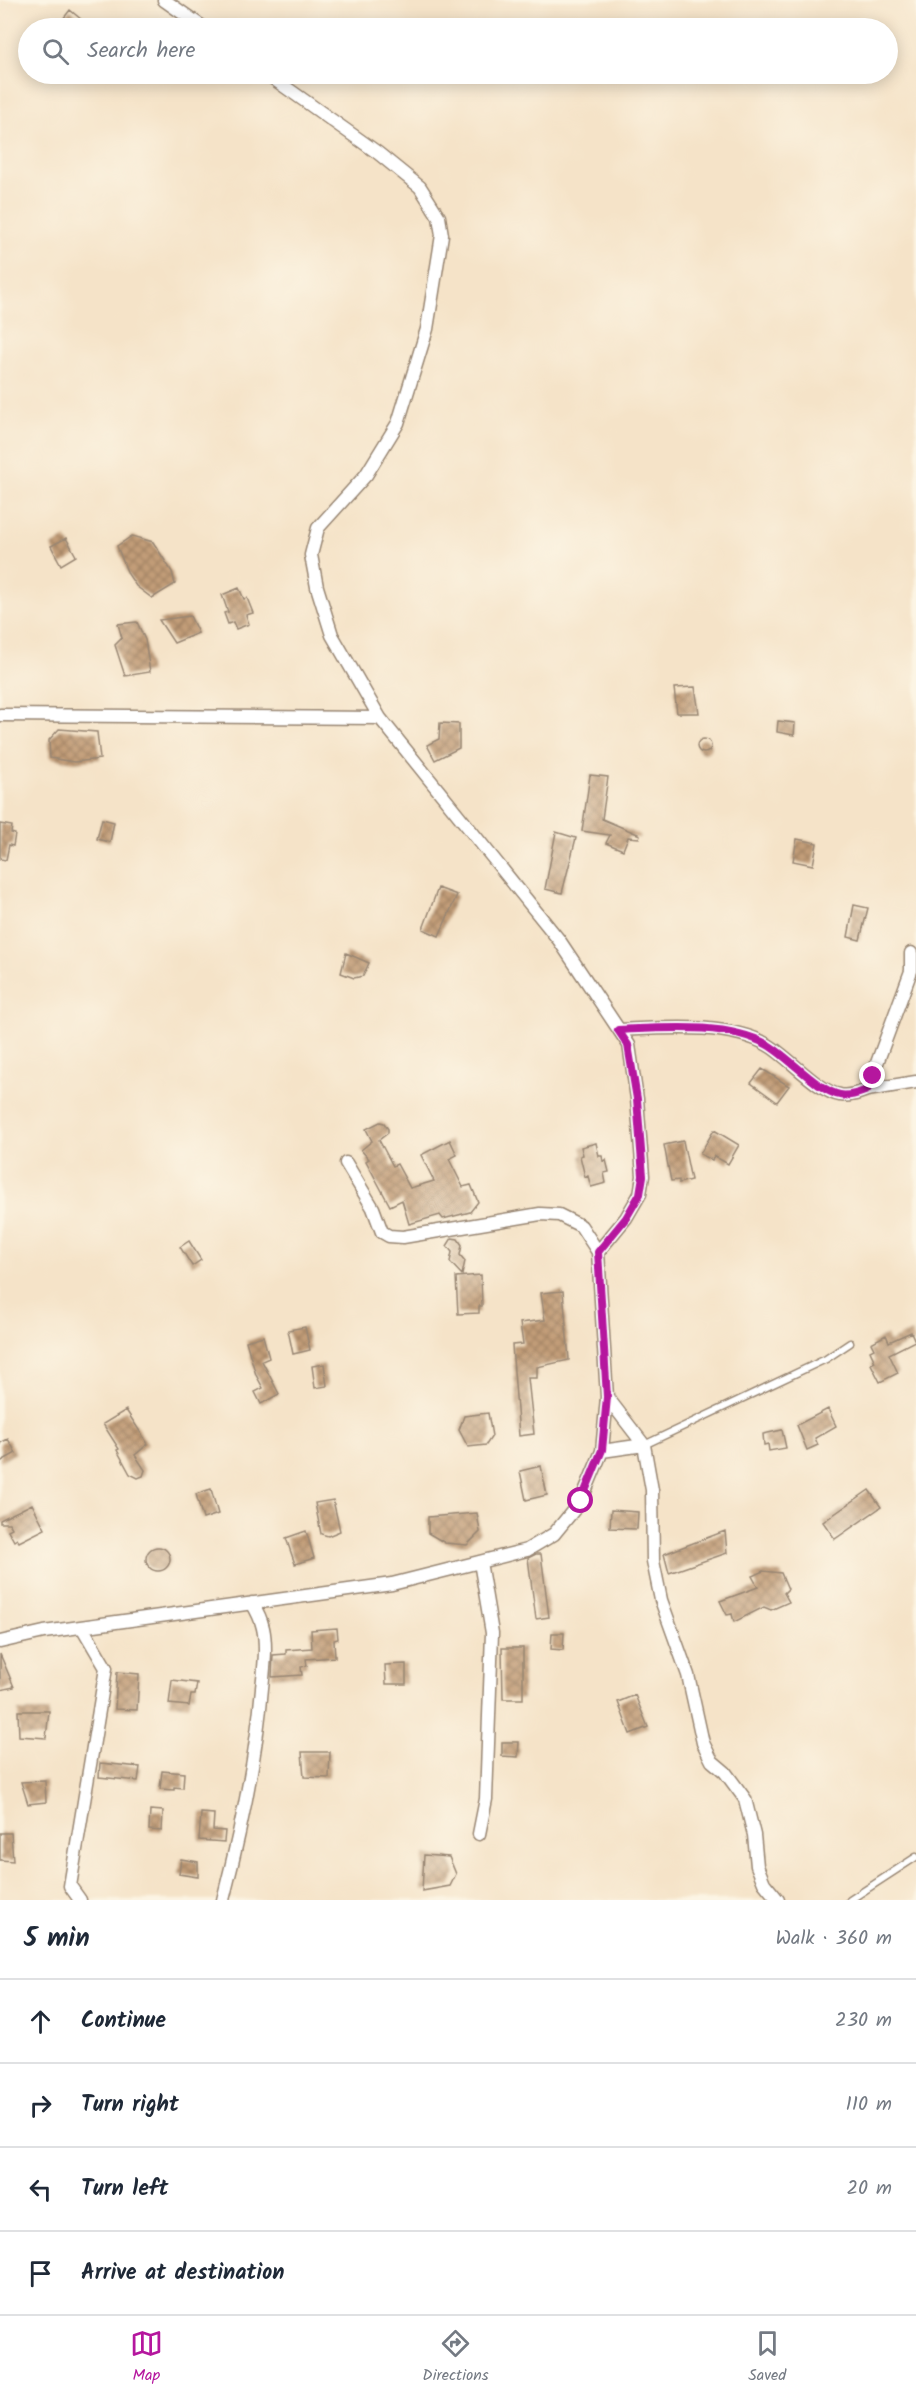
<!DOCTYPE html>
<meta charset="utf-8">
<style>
:root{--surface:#fff;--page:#f2f2f3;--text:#1f2937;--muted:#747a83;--line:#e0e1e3;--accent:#b5179e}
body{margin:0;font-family:Kalam,sans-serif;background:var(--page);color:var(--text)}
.stop{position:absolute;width:18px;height:18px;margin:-14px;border:4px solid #b5179e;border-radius:50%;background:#fff}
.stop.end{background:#b5179e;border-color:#fff;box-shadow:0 2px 6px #0008}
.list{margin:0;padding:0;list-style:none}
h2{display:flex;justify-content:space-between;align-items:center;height:78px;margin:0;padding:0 24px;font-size:26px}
h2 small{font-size:20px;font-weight:400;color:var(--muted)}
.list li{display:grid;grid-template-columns:39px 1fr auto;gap:18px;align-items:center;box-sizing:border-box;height:84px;padding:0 24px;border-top:2px solid var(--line)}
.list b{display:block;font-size:22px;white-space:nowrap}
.list em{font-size:20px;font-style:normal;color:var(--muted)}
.icon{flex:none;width:33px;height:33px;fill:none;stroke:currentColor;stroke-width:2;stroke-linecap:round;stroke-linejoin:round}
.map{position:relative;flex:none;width:916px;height:1900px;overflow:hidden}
.search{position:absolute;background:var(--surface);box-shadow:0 3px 15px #0003;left:18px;right:18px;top:18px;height:66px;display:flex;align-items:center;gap:15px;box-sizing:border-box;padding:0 21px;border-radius:33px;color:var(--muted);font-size:22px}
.sheet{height:414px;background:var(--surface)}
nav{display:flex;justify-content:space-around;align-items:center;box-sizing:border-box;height:84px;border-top:2px solid var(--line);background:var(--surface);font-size:16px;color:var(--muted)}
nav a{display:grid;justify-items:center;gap:3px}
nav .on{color:var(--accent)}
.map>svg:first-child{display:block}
.building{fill:url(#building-cross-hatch)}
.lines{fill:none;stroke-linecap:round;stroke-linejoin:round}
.lane-casing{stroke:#988673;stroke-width:9}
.street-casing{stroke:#988673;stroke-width:15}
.lane{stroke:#fff;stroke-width:6}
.street{stroke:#fff;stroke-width:12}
.route{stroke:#b5179e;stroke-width:8}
</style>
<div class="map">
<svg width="916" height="1900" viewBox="0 0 916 1900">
<defs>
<pattern id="building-cross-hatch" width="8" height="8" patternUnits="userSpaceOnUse" patternTransform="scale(1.5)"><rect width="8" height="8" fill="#c29d78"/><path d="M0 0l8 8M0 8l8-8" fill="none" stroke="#9f8062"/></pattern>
</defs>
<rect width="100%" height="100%" fill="#fcf5e5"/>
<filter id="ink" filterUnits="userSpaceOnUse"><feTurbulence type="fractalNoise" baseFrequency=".0167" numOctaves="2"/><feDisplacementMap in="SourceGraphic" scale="12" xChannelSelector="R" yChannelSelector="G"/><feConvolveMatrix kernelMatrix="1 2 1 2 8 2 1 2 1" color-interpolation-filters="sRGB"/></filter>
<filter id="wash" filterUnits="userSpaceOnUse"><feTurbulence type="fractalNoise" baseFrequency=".008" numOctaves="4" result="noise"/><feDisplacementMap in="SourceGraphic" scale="24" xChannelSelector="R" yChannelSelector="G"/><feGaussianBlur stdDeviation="1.35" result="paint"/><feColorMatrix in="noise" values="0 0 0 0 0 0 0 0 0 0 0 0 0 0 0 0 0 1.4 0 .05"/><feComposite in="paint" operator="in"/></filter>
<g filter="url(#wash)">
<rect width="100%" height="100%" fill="#f5e3c8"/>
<g id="blocks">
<path class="building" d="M 70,10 L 82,20 L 76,28 L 56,28 Z
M 132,536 L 153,542 L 172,572 L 175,584 L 152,598 L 136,586 L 128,574 L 117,546 Z
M 66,538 L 76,556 L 61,565 L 51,546 Z
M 239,588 L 244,599 L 247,598 L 253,613 L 246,615 L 249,624 L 236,629 L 233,622 L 228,624 L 224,613 L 228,612 L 222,595 Z
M 190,616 L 198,633 L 174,643 L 159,620 Z
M 137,622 L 145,640 L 150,672 L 125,676 L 115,645 L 122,638 L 118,624 Z
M 695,687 L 699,713 L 677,713 L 674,688 Z
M 778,721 L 795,723 L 794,735 L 777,732 Z
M 440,723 L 459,724 L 459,748 L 435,760 L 427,745 L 439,739 Z
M 59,729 L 97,732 L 100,759 L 74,762 L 50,758 L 49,740 Z
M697 746a7 7 0 1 1 14 0a7 7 0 1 1-14 0Z
M 590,775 L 608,777 L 602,819 L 640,835 L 639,838 L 628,837 L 623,850 L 606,843 L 610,835 L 582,831 Z
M 102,819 L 114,822 L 110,842 L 97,839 Z
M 0,824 L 12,826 L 11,833 L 15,834 L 13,846 L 9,845 L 6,860 L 0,859 Z
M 556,832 L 576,838 L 562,893 L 545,889 Z
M 797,839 L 817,843 L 813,865 L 793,861 Z
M 438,888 L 457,895 L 439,936 L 423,929 Z
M 854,905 L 868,908 L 860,940 L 848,937 Z
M 346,953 L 369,963 L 363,976 L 354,978 L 341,973 Z
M 762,1069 L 789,1086 L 777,1102 L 751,1083 Z
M 380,1122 L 384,1123 L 388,1129 L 388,1133 L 379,1140 L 393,1166 L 397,1164 L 410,1188 L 434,1181 L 421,1155 L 450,1140 L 457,1155 L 449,1159 L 463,1187 L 471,1185 L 478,1202 L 470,1212 L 443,1219 L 440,1215 L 409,1224 L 402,1200 L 390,1206 L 366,1161 L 369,1159 L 361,1150 L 372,1141 L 366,1129 Z
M 714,1130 L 739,1145 L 728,1164 L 714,1156 L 712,1160 L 700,1154 Z
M 683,1141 L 691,1180 L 679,1183 L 679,1180 L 671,1181 L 664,1145 Z
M 596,1143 L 599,1156 L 602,1156 L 603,1161 L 606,1160 L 609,1172 L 604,1173 L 606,1183 L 591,1187 L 588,1176 L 585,1177 L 580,1156 L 583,1155 L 581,1147 Z
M 452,1238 L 458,1239 L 462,1245 L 460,1255 L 465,1261 L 462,1275 L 450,1262 L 452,1252 L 447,1246 Z
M 189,1241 L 201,1260 L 192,1266 L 180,1247 Z
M 481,1275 L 482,1306 L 479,1306 L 479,1313 L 458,1314 L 456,1277 Z
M 563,1291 L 569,1360 L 537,1367 L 537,1378 L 528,1378 L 534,1434 L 519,1436 L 512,1345 L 523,1344 L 520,1323 L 545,1320 L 541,1293 Z
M 305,1327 L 310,1350 L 293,1354 L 288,1330 Z
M 911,1332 L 915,1341 L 889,1354 L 898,1373 L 880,1382 L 871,1364 L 875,1362 L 870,1351 L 874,1349 L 871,1343 L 886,1335 L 889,1342 Z
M 263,1336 L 269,1358 L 262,1361 L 279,1394 L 261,1404 L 255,1392 L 263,1388 L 256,1375 L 246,1341 Z
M 324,1364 L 327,1386 L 315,1388 L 312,1366 Z
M 828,1409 L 836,1426 L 815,1438 L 818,1445 L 807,1450 L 797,1425 Z
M 126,1410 L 148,1444 L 135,1455 L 145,1470 L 143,1476 L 138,1478 L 130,1474 L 117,1450 L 119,1449 L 103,1424 Z
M 488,1413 L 492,1436 L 486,1445 L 468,1447 L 459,1430 L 464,1416 Z
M 782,1430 L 786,1448 L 769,1451 L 768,1444 L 764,1445 L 763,1434 Z
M 8,1439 L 16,1453 L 0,1462 L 0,1443 Z
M 541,1466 L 547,1495 L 526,1500 L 520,1471 Z
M 211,1489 L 218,1514 L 203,1519 L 196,1494 Z
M 869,1490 L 881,1507 L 835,1539 L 823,1522 Z
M 333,1500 L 340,1531 L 328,1536 L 321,1534 L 315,1503 Z
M 32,1504 L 45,1529 L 19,1542 L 17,1539 L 14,1541 L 8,1530 L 12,1528 L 9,1523 L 0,1523 L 0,1520 Z
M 611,1510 L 638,1512 L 637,1529 L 610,1528 Z
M 477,1513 L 480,1532 L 467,1545 L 445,1543 L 428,1533 L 428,1517 Z
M 306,1531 L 314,1558 L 295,1564 L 286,1538 Z
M 725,1531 L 727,1553 L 669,1573 L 664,1554 Z
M146 1559a12 12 0 1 1 24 0a12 12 0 1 1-24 0Z
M 536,1554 L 541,1554 L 549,1617 L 536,1619 L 528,1558 Z
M 763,1571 L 781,1573 L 788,1589 L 784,1593 L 789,1602 L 771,1610 L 764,1607 L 734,1622 L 732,1614 L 727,1615 L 720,1601 L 758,1587 L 752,1576 Z
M 337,1628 L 338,1639 L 334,1640 L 335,1657 L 306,1659 L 307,1666 L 301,1667 L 302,1675 L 272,1677 L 273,1655 L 286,1654 L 286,1650 L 312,1648 L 311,1630 Z
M 552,1633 L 564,1633 L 563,1650 L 551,1649 Z
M 502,1648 L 523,1648 L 523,1699 L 503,1699 Z
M 0,1654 L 14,1687 L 0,1690 Z
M 406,1664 L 406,1684 L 386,1684 L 385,1665 Z
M 117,1672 L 139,1674 L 137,1710 L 115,1709 Z
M 172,1680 L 197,1683 L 195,1695 L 191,1695 L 189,1706 L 169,1704 Z
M 635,1695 L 648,1727 L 630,1734 L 618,1702 Z
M 18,1711 L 49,1711 L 46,1738 L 19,1736 Z
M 502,1742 L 519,1742 L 518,1757 L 502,1756 Z
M 302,1752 L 330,1752 L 329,1778 L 304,1777 Z
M 100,1763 L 140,1767 L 138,1781 L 99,1777 Z
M 162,1771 L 184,1773 L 183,1788 L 174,1787 L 174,1790 L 160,1789 Z
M 45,1781 L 46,1802 L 28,1804 L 21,1782 Z
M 150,1810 L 163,1811 L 162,1831 L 149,1830 Z
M 201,1813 L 214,1814 L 213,1830 L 225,1831 L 224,1842 L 199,1840 Z
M 0,1833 L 11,1833 L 13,1861 L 0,1860 Z
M 424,1855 L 449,1857 L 456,1874 L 450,1886 L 422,1891 Z
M 181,1859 L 198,1862 L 198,1877 L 179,1874 Z"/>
</g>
</g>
<g filter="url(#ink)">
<use href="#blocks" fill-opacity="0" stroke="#988673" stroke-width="1.5"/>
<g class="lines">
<defs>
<path id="lane" d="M 644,1445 L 826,1359 L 850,1343
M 850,1900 L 916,1857"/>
<path id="street" d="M 164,0 L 204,28
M 267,74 L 378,153 L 420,187 L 439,217 L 442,235 L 427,329 L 398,423 L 366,475 L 318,528 L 311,555 L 317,587 L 332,635 L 380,718
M 0,715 L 380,718 L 559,940 L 629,1045 L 637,1099 L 643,1176 L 640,1194 L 626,1218 L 598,1252
M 619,1030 C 664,1028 728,1022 768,1045 C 789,1057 817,1091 840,1095 C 849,1097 859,1093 867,1090 L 911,971 L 911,953
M 867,1090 L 916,1082
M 346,1163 L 373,1208 L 382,1232 L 389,1236 L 403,1237 L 540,1214 L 559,1215 L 581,1226 L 598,1252 L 607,1397
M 602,1451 L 644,1445
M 0,1642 L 44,1632 L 392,1584 L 527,1550 L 554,1534 L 581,1501 L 602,1451 L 607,1397 L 644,1445 L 652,1490 L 653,1561 L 661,1600 L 688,1675 L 703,1743 L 712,1761 L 725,1772 L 745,1799 L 754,1835 L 757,1866 L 764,1883 L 778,1900
M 479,1834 L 486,1799 L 492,1633 L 480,1562
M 80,1900 L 70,1886 L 106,1668 L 82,1627
M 223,1900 C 241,1830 256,1760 262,1688 C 264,1669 267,1646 263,1628 C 261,1619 257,1611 252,1603"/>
</defs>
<use href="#lane" class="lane-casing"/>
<use href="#street" class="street-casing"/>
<use href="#lane" class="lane"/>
<use href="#street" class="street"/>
</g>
</g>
<g class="lines" filter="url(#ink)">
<path class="route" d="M 581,1501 L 602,1450 L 607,1397 L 598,1252 L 626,1218 L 640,1194 L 643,1176 L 637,1099 L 628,1045 L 618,1030 C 663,1028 728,1022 768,1045 C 789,1057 818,1091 840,1095 C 849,1097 859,1093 867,1090 L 873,1076"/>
</g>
</svg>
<div class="stop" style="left:581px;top:1501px"></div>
<div class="stop end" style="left:873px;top:1076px"></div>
<div class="search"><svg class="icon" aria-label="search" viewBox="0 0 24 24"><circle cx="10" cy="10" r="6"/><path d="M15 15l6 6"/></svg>Search here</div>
</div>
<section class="sheet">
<h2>5 min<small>Walk · 360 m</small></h2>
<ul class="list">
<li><svg class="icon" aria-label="ahead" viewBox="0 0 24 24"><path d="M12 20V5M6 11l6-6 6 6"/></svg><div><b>Continue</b></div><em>230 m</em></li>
<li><svg class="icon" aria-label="right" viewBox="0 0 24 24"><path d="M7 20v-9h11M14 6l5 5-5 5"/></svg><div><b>Turn right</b></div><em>110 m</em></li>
<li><svg class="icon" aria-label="left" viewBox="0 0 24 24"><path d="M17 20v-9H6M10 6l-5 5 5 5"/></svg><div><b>Turn left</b></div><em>20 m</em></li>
<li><svg class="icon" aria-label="arrive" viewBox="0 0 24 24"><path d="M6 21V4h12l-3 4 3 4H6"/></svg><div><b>Arrive at destination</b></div></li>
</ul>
</section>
<nav>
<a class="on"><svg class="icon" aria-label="map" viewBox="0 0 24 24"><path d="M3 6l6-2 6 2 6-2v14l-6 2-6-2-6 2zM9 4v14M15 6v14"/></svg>Map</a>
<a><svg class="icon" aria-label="directions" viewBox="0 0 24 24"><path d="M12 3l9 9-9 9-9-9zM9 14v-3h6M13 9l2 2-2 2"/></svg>Directions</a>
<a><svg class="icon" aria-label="saved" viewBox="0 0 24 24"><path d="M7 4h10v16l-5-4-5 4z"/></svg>Saved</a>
</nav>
